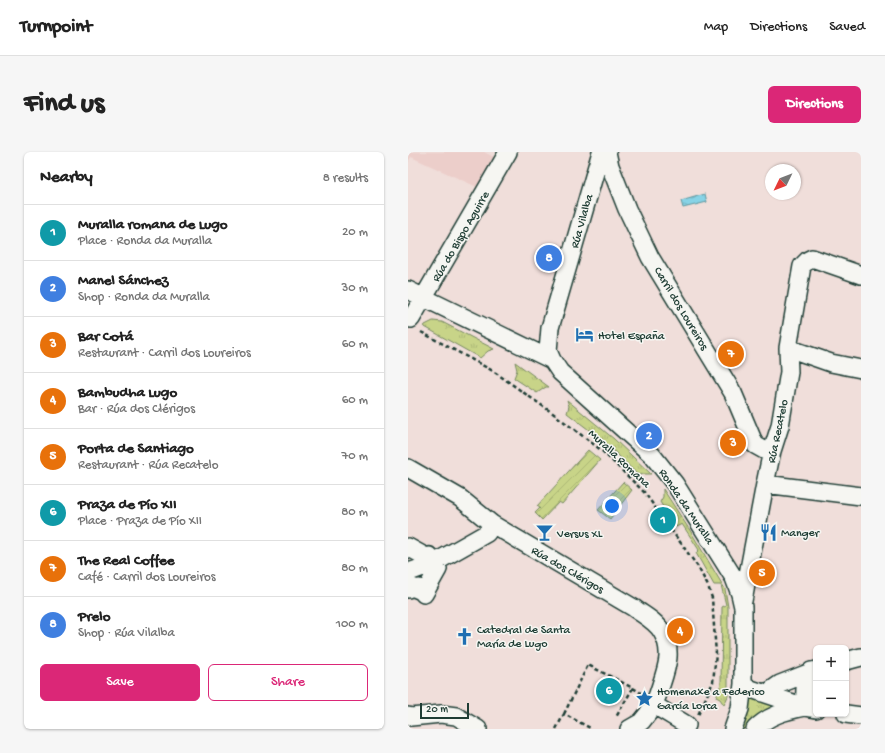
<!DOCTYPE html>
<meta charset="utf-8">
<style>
:root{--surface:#fff;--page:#f6f6f6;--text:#222;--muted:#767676;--line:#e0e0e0;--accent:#db2777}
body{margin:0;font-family:"Gochi Hand",sans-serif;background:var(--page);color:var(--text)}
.controls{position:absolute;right:12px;bottom:12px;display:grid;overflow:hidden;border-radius:6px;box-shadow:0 1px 3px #0004}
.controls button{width:36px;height:36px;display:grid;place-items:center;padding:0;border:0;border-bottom:1px solid var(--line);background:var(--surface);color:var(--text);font:20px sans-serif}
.compass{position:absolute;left:357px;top:12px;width:36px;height:36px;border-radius:50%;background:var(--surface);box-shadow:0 1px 3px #0004;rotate:227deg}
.scale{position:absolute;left:12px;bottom:10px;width:49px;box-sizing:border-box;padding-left:4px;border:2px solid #1f3d34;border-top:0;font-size:11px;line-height:14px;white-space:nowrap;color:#1f3d34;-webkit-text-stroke:3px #f6f6f2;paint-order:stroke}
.you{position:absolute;left:204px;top:354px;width:14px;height:14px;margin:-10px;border:3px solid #fff;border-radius:50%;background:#1a73e8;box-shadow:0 0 0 6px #1a73e833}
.badge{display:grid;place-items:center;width:26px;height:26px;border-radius:50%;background:var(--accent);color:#fff;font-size:13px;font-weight:700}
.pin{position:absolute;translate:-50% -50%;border:2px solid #fff;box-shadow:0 1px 4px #0006}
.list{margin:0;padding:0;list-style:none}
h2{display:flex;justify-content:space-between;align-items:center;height:52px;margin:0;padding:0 16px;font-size:17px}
h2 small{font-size:13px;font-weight:400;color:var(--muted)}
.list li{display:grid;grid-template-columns:26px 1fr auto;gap:12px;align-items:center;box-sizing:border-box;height:56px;padding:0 16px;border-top:1px solid var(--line)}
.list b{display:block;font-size:15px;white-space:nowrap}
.list p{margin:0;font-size:13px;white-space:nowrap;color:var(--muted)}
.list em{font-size:13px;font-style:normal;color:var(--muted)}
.actions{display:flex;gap:8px;padding:12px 16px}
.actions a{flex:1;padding:9px 0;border:1px solid var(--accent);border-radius:6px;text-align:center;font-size:14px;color:var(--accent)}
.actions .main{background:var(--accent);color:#fff}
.map{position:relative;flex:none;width:453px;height:577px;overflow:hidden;border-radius:6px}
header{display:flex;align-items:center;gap:24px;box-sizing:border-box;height:56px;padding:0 20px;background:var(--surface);border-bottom:1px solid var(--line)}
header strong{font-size:19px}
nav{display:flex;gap:22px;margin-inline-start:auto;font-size:14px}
.intro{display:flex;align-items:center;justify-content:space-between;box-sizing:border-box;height:96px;padding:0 24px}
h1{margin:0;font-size:28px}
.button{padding:10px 18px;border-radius:6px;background:var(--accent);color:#fff;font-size:14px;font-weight:700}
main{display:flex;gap:24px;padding:0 24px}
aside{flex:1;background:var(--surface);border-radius:6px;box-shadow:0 1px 3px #0004}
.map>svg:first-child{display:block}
.built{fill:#ecceca}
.grass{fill:url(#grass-tufts);stroke:#74885e}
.garden{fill:url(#garden-furrows);stroke:#74885e}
.water{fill:url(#water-waves);stroke:#5d979f}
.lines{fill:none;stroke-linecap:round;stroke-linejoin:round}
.minor-casing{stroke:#1f3d34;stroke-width:20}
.path{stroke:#1f3d34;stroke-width:2.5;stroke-dasharray:4 3;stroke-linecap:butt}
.minor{stroke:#f6f6f2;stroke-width:17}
.labels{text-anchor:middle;stroke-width:3;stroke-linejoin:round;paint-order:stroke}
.street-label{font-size:12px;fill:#1f3d34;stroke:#f6f6f2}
.poi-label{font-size:12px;fill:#1f3d34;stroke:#f6f6f2;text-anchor:start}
</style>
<header>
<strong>Turnpoint</strong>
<nav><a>Map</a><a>Directions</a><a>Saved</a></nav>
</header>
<div class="intro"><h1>Find us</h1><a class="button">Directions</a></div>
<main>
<aside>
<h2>Nearby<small>8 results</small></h2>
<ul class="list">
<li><span class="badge" style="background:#0f9aa8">1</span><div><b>Muralla romana de Lugo</b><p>Place · Ronda da Muralla</p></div><em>20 m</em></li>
<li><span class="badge" style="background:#3f7fe0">2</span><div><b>Manel Sánchez</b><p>Shop · Ronda da Muralla</p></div><em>30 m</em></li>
<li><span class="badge" style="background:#e8710a">3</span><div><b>Bar Cotá</b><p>Restaurant · Carril dos Loureiros</p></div><em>60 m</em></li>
<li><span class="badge" style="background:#e8710a">4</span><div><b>Bambudha Lugo</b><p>Bar · Rúa dos Clérigos</p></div><em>60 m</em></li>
<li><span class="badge" style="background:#e8710a">5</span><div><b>Porta de Santiago</b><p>Restaurant · Rúa Recatelo</p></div><em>70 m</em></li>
<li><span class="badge" style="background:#0f9aa8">6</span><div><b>Praza de Pío XII</b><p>Place · Praza de Pío XII</p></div><em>80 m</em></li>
<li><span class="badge" style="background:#e8710a">7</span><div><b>The Real Coffee</b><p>Café · Carril dos Loureiros</p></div><em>80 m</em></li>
<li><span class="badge" style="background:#3f7fe0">8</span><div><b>Prelo</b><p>Shop · Rúa Vilalba</p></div><em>100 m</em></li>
</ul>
<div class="actions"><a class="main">Save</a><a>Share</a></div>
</aside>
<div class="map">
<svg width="453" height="577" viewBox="0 0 453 577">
<defs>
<pattern id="grass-tufts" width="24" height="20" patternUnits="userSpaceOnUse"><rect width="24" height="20" fill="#c8d488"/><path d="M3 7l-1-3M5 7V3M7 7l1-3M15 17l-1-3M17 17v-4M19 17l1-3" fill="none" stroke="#abb776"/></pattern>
<pattern id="garden-furrows" width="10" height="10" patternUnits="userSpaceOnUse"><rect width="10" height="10" fill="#c8d488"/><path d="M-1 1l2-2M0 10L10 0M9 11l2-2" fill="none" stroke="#abb776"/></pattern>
<pattern id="water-waves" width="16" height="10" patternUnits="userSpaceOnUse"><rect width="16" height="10" fill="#87d3e6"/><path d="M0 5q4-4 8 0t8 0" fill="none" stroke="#74b6c6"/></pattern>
</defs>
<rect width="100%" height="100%" fill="#f0deda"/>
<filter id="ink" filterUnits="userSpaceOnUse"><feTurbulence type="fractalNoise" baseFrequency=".025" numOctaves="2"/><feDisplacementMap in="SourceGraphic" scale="8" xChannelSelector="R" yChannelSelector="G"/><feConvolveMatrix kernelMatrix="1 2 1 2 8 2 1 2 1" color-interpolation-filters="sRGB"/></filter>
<g filter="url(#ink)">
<path class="built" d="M 0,0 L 76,0 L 86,5 L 69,35 L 3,5 L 0,10 Z"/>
<path class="grass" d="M 25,169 L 34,170 L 86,197 L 80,199 L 72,206 L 15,174 Z
M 107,210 L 141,235 L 138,235 L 129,241 L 106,226 L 109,218 Z
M 159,248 L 206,287 L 243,322 L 236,322 L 230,323 L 198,291 L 159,261 L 161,254 Z
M 255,337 L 283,380 L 317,437 L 320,455 L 320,544 L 316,553 L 312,547 L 308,545 L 313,532 L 314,455 L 318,453 L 313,433 L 306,433 L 288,401 L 291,398 L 274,372 L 268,375 L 252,350 L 255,345 Z
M 339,544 L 371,553 L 350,566 L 338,577 L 331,577 Z"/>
<path class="garden" d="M 180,298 L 192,308 L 154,352 L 151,350 L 134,368 L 127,361 L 132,356 L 129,354 Z
M 215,330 L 224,338 L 202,367 L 190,358 Z"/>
<path class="water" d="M 297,42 L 299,50 L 275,56 L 273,49 Z"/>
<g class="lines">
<defs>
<path id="minor" d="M 199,0 L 202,14 L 219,57 L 242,105 L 325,241 L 347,293 L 356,298 L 364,299
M 0,138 L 144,208 L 152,220 L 244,303 L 267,332 L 326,426 L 332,442 L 335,455 L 335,532 L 332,557 L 325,577
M 3,167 L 100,0
M 380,196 L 423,211 L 453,217
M 144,208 L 140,199 L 142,176 L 193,0
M 0,316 L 52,346 L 84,372 L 226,456 C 235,463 248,469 254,480 C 265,498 259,515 253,533 C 249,547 244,558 234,569 C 231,572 226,574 221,577
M 357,332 L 453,344
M 0,395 L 18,405 L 21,404 L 30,417 L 16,442 L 11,436 L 11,438 L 2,434 L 2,436 L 0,437
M 0,419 L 4,419 L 26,411 L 79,381 L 84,372
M 335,449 L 357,332 L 364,299 L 372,274 L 381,220 L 380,196 L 394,114 L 400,108 L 404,106 L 453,123
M 438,509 L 453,505
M 335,532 L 343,537 L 397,555 L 408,557
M 354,541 L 362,539 L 372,532 L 408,518
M 246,553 L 279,573
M 397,555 C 397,543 395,529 403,519
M 438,562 L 453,564
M 0,564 L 3,565 L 33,562 L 48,564 L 70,577
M 347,577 C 361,563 377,559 397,555"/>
</defs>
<use href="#minor" class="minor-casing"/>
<path class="path" d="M 13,180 L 85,219 L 146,262 L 193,298 L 236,340 L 290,415 L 300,434 L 304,446 L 308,502 L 305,530 L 290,563
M 225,536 L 233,541
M 156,562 L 180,513 L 225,536 L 208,565
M 148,577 L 156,562 L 184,577"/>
<use href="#minor" class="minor"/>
</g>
</g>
<defs>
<symbol id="hotel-bare" viewBox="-9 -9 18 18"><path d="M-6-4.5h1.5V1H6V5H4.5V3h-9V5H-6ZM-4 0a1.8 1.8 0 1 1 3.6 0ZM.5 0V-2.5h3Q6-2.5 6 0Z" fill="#1f6fb2" stroke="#f6f6f2" stroke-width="2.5" paint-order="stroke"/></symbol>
<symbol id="restaurant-bare" viewBox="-9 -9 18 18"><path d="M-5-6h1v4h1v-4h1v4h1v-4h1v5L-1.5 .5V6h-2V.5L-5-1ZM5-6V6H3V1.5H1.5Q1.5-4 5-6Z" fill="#1f6fb2" stroke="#f6f6f2" stroke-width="2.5" paint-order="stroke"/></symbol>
<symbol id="bar-bare" viewBox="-9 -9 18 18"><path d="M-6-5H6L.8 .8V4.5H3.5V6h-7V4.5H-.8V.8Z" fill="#1f6fb2" stroke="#f6f6f2" stroke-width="2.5" paint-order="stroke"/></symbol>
<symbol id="church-bare" viewBox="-9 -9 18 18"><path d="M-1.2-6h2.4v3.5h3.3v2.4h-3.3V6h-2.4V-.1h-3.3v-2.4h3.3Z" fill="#1f6fb2" stroke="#f6f6f2" stroke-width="2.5" paint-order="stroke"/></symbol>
<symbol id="sight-bare" viewBox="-9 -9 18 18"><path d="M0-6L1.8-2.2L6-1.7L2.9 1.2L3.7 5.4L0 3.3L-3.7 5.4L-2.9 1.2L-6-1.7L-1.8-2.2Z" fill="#1f6fb2" stroke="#f6f6f2" stroke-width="2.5" paint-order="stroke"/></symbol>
</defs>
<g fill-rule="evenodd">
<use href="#hotel-bare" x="164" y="170" width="25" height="25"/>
<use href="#restaurant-bare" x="348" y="368" width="25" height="25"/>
<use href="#bar-bare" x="124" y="368" width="25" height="25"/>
<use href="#church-bare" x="44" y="472" width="25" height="25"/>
<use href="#sight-bare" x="224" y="534" width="25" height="25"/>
</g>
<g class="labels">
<g class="street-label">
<text transform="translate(173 69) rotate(-74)" y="4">Rúa Vilalba</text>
<text transform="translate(52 84) rotate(-60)" y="4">Rúa do Bispo Aguirre</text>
<text transform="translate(274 156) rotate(59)" y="4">Carril dos Loureiros</text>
<text transform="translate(369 279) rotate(-78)" y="4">Rúa Recatelo</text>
<text transform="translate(212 306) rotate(43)" y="4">Muralla Romana</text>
<text transform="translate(279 354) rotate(56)" y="4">Ronda da Muralla</text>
<text transform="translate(160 417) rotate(30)" y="4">Rúa dos Clérigos</text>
</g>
<g class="poi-label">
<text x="190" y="187">Hotel España</text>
<text x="373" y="384">Manger</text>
<text x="149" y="385">Versus XL</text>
<text x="69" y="481">Catedral de Santa<tspan x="69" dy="14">María de Lugo</tspan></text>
<text x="249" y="543">Homenaxe a Federico<tspan x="249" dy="14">García Lorca</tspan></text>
</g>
</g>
</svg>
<div class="controls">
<button>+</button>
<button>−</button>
</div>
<svg class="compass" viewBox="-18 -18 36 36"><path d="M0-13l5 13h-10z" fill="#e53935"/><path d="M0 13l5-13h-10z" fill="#767676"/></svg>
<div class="scale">20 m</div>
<div class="you"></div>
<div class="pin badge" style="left:255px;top:368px;background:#0f9aa8">1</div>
<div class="pin badge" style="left:241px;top:284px;background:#3f7fe0">2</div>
<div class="pin badge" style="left:325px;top:291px;background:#e8710a">3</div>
<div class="pin badge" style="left:272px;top:479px;background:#e8710a">4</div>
<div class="pin badge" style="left:354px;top:421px;background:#e8710a">5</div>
<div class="pin badge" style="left:201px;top:539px;background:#0f9aa8">6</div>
<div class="pin badge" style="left:323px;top:202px;background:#e8710a">7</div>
<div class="pin badge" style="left:141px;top:106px;background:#3f7fe0">8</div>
</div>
</main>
